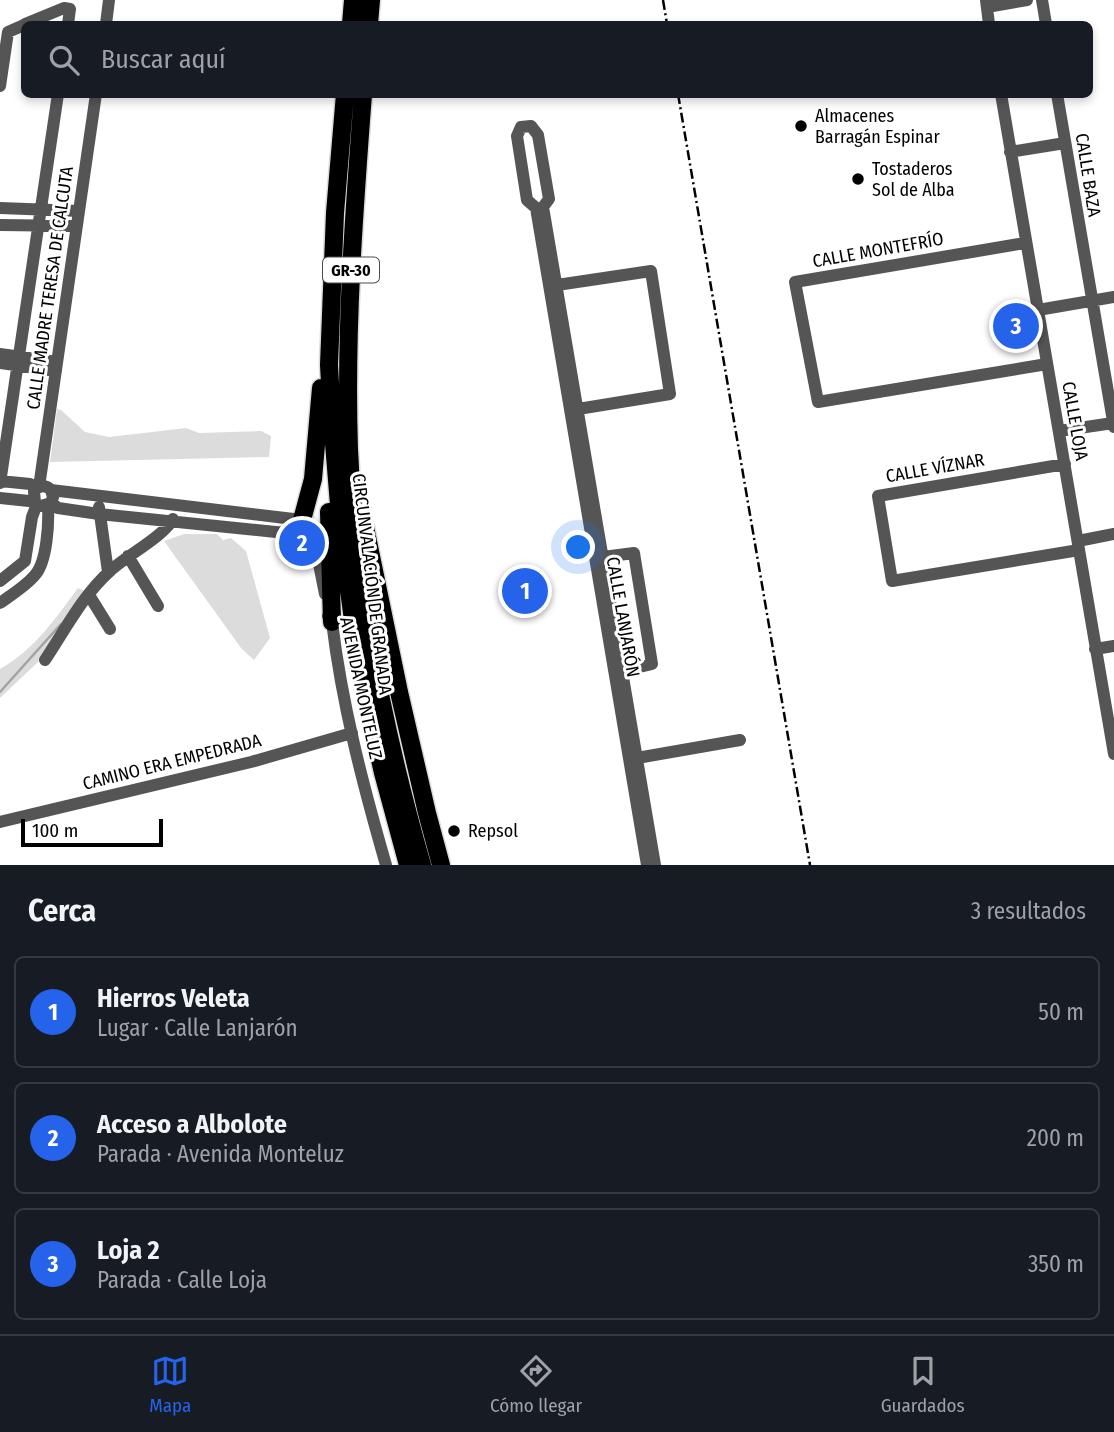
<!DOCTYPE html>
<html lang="es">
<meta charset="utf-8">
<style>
:root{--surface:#171b24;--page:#20242c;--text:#f1f3f6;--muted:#9ea1a6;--line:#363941;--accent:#2563eb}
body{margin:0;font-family:"Fira Sans Condensed",sans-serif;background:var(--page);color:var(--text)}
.scale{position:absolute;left:21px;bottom:18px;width:142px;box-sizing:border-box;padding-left:7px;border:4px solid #000;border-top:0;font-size:19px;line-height:24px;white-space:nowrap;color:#000;-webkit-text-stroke:5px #fff;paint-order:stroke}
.you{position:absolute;left:579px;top:548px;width:24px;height:24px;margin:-18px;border:5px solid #fff;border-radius:50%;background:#1a73e8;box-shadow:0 0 0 10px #1a73e833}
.badge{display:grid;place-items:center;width:46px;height:46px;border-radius:50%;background:var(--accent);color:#fff;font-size:23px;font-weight:700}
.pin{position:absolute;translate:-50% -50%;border:4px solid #fff;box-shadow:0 2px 7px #0006}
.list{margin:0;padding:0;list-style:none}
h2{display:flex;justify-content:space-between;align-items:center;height:91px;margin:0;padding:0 28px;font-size:30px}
h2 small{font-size:23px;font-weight:400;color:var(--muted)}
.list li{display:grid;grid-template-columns:46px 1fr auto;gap:21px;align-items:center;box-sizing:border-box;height:112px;margin:0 14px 14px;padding:0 14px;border:2px solid var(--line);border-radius:10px}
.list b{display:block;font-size:26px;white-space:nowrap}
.list p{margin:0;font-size:23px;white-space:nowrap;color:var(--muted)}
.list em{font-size:23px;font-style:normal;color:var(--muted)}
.icon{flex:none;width:38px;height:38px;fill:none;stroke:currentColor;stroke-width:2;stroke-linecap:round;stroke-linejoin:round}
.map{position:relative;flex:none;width:1114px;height:865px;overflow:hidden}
.search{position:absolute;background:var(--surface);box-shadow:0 4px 10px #0003;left:21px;right:21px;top:21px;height:77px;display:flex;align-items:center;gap:18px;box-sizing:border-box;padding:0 24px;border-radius:10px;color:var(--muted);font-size:26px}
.sheet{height:469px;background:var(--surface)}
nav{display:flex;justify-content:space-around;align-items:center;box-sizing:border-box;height:98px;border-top:2px solid var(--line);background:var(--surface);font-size:19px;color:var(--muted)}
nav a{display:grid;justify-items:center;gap:4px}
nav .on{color:var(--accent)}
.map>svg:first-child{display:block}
.green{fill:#dcdcdc}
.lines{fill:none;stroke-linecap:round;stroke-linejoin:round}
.stream{stroke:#a3a3a3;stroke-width:2.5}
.highway-casing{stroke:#dbdbdb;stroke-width:21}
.minor{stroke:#555;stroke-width:12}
.highway{stroke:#000;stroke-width:18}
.rail{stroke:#000;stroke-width:2.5;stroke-dasharray:10 3.5 2 3.5;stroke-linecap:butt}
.poi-dot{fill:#000;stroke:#fff;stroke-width:2.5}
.labels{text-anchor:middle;stroke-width:6;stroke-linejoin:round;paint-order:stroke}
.shield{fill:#fff;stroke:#4c4c4c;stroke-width:2}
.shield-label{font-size:16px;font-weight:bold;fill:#000}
.poi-label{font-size:18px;fill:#000;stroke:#fff;text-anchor:start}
.street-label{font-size:18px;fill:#000;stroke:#fff}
</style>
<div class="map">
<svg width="1114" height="865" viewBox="0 0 1114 865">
<rect width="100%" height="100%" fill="#fff"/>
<path class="green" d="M 57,409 L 61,410 L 85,432 L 109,437 L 186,428 L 199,433 L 261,431 L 271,436 L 269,457 L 50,462 Z
M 184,534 L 217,534 L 223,540 L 231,538 L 246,551 L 270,638 L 254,660 L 241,648 L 164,541 Z
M 78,588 L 87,592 L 38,662 L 0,698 L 0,669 C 34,650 56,618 78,588 Z"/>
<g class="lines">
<path class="stream" d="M 0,692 L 61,624"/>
<defs>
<path id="highway" d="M 351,24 L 353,0
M 369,24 L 371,0
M 345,94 L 335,213 L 329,365 L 332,419 L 341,529 L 359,666 L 383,773 L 408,865
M 363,94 C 354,212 345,331 349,449 C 355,590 383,729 422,865
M 329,512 L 332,622
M 302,520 L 313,479 L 321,388
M 365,527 L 399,692 L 427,813 L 441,865"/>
</defs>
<use href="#highway" class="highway-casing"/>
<path class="minor" d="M 986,0 L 989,24
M 1042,0 L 1046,24
M 987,7 L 1027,0
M 25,24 L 64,8 L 70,9 L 68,24
M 106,24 L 109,0
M 0,86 L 8,32 L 24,25
M 1001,94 L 1114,754
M 1057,94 L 1114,427
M 1010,152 L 1065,143
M 0,208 L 79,211
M 0,225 L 77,226
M 1025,243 L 795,282 L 818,402 L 1047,364
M 557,285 L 651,271 L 670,394 L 572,410
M 1038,310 L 1114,297
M 0,354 L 57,362
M 0,363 L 56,371
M 1059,431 L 1113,423
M 1065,464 L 878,496 L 892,581 L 1079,550
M 0,481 L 30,484 L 38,487
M 0,483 L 58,94
M 39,487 L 96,94
M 51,490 L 53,497 L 51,503 L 41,506 L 35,503 L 34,491 C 39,485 46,485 51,490 L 302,520 L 305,535 L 318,559 L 325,594
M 0,498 L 29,501 L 33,499
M 51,503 L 58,508 L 99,514 L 305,535
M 99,507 L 108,572
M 1078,541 L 1114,534
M 128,556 L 158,606
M 603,557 L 634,553 L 652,664 L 623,671
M 0,581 L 25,561 L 32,517 L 37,504
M 89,595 L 110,629
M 0,603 C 11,595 26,586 35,575 C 47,562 49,523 48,505
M 328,616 L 332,622 C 342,705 363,785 386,865
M 1095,649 L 1114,646
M 45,660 C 65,630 83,595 110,571 C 126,556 164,536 173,519
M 637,758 L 740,740
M 0,822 L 251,762 L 352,733
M 647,865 L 536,208 L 527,200 L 517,136 L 521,127 L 531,126 L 538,135 L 549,199 L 543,207 L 655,865"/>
<use href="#highway" class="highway"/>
<path class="rail" d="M 663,0 L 667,24
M 678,94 L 810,865"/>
</g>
<g class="poi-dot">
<circle cx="801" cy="126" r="7"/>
<circle cx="858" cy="179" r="7"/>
<circle cx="454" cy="831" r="7"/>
</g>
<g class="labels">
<rect class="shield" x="323" y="257.5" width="56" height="25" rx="5"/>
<g class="shield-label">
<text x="351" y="276">GR-30</text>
</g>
<g class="poi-label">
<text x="815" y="122">Almacenes<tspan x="815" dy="21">Barragán Espinar</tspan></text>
<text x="872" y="175">Tostaderos<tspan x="872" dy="21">Sol de Alba</tspan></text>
<text x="468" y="837">Repsol</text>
</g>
<g class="street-label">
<text transform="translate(1088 175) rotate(81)" y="6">CALLE BAZA</text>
<text transform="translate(878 250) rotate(-10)" y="6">CALLE MONTEFRÍO</text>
<text transform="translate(50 288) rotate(-82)" y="6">CALLE MADRE TERESA DE CALCUTA</text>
<text transform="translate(1075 421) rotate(80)" y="6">CALLE LOJA</text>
<text transform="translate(935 468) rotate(-10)" y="6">CALLE VÍZNAR</text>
<text transform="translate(372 584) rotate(83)" y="6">CIRCUNVALACIÓN DE GRANADA</text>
<text transform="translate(623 617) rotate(80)" y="6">CALLE LANJARÓN</text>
<text transform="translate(361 688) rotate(78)" y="6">AVENIDA MONTELUZ</text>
<text transform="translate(172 762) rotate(-14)" y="6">CAMINO ERA EMPEDRADA</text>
</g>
</g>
</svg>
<div class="scale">100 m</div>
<div class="you"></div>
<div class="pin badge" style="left:525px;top:591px">1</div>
<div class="pin badge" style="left:302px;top:543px">2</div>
<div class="pin badge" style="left:1016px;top:326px">3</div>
<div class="search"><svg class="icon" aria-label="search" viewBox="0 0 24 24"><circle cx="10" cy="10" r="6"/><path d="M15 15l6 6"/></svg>Buscar aquí</div>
</div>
<section class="sheet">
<h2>Cerca<small>3 resultados</small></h2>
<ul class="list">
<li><span class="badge">1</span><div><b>Hierros Veleta</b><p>Lugar · Calle Lanjarón</p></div><em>50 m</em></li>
<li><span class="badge">2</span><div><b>Acceso a Albolote</b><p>Parada · Avenida Monteluz</p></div><em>200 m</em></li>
<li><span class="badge">3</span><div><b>Loja 2</b><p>Parada · Calle Loja</p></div><em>350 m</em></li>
</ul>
</section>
<nav>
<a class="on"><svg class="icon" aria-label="map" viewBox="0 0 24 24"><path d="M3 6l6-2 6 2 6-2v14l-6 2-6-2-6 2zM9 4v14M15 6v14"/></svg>Mapa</a>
<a><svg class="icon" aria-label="directions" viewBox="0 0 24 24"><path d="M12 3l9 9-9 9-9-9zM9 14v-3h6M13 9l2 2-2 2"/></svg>Cómo llegar</a>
<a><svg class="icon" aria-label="saved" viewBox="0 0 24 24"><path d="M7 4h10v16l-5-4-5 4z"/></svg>Guardados</a>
</nav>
